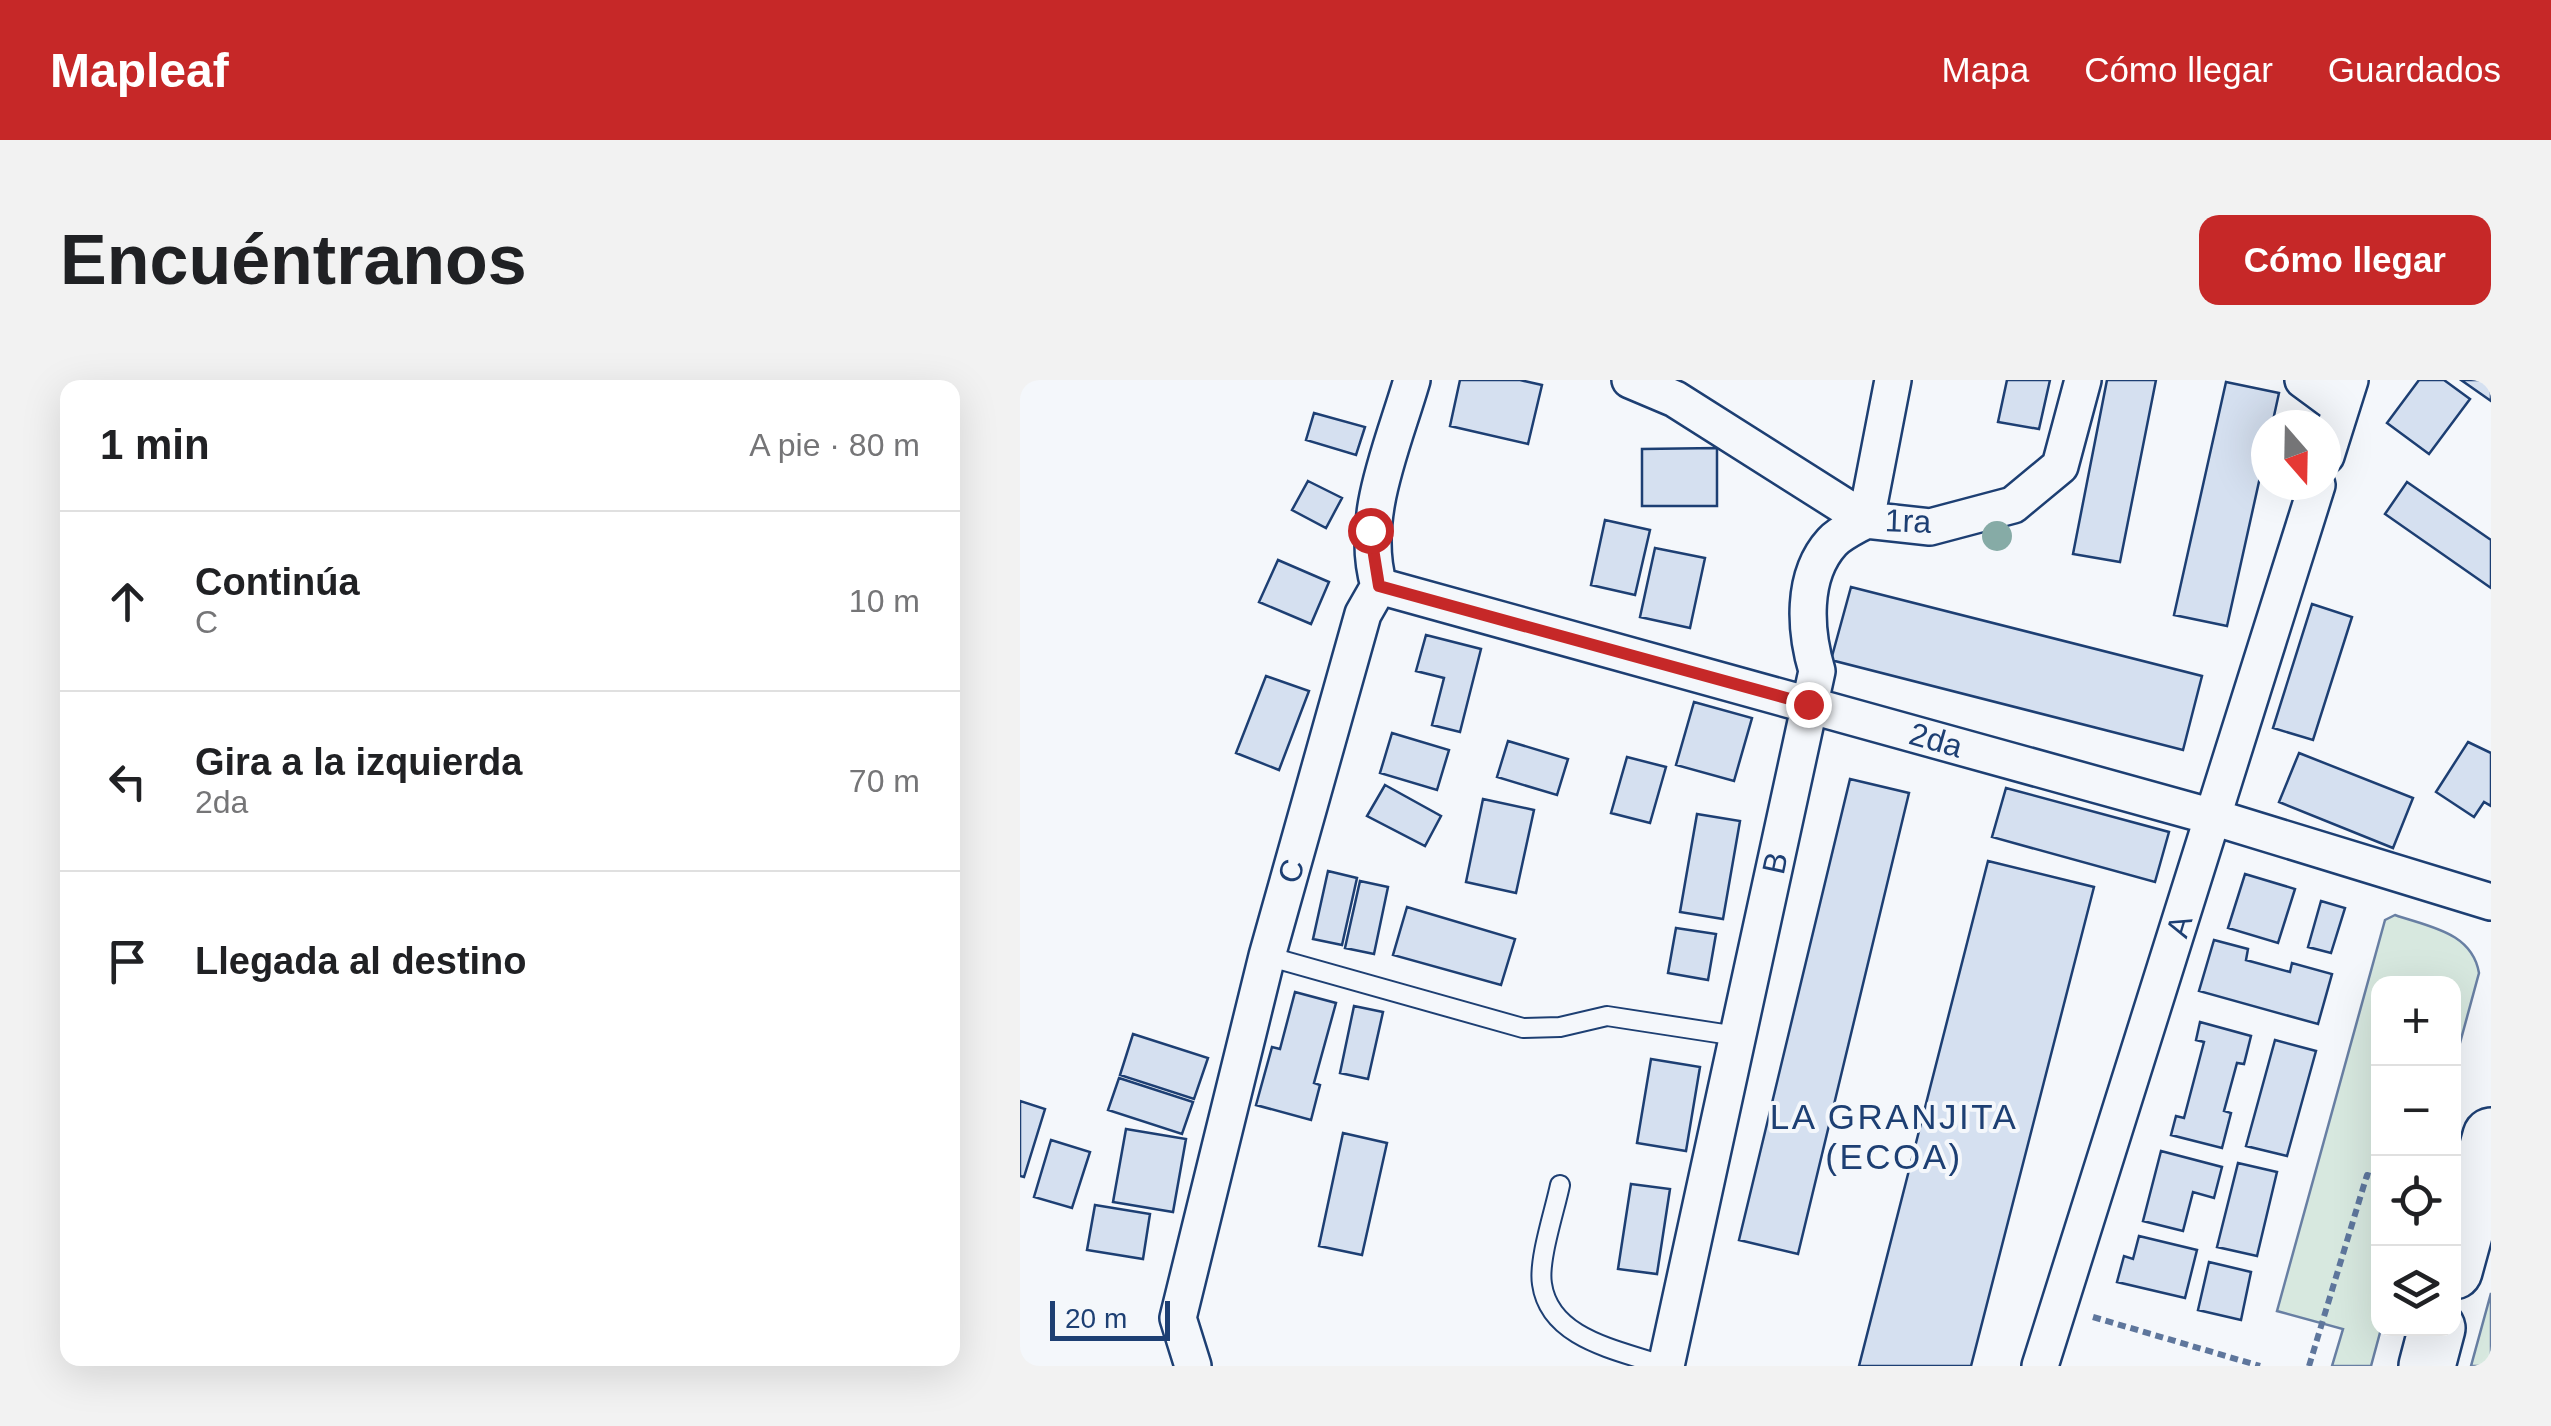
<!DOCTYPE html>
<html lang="es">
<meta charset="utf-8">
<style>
:root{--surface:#fff;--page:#f2f2f2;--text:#202124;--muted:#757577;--line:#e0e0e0;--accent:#c62828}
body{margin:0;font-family:Helvetica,sans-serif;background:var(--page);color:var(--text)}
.controls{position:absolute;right:30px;bottom:30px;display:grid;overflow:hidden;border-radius:20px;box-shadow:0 10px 40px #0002}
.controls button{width:90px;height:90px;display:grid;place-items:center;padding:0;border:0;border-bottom:2px solid var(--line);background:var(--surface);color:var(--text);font:50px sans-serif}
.compass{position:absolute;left:1231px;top:30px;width:90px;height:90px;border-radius:50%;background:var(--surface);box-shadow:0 10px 40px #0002;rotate:160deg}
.scale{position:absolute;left:30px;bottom:25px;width:120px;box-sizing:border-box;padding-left:10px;border:5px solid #1d3f73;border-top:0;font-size:28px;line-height:35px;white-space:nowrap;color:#1d3f73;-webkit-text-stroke:8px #f4f7fb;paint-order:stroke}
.stop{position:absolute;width:30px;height:30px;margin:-22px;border:8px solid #c62828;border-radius:50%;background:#fff}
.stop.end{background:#c62828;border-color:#fff;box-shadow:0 2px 10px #0008}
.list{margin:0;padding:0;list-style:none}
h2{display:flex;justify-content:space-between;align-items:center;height:130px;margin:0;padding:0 40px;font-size:42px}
h2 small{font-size:32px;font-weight:400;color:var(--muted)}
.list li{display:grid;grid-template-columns:65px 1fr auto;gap:30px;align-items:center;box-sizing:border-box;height:180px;padding:0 40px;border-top:2px solid var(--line)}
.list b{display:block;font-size:38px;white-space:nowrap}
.list p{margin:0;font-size:32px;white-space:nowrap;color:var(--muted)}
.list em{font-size:32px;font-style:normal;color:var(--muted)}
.icon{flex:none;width:55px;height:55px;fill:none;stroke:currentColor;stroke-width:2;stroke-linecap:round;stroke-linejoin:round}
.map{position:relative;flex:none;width:1471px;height:986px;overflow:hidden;border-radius:20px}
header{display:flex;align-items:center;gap:60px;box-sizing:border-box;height:140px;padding:0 50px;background:var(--accent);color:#fff}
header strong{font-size:48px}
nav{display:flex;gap:55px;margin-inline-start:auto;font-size:35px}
.intro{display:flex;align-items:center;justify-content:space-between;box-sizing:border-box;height:240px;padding:0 60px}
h1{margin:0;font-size:70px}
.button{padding:25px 45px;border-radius:20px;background:var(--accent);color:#fff;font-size:35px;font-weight:700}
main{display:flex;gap:60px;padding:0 60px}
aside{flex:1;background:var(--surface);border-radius:20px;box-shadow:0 10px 40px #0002}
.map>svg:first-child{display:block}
.green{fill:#d7e8df;stroke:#687fa3;stroke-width:2.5}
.building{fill:#d5e0f0;stroke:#1d3f73;stroke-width:2.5}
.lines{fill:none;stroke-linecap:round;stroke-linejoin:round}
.lane-casing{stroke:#1d3f73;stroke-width:22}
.street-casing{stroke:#1d3f73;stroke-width:40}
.primary-casing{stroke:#1d3f73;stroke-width:60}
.path{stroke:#5e769c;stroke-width:6;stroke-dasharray:8 5;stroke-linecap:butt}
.lane{stroke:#f4f7fb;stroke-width:18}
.street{stroke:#f4f7fb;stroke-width:35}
.primary{stroke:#f4f7fb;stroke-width:55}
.tree{fill:#86aba6}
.route{stroke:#c62828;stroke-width:12}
.labels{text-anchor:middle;stroke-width:8;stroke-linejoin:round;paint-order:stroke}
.street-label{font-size:32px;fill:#1d3f73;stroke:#f4f7fb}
.neighbourhood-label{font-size:35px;letter-spacing:2.5px;fill:#1d3f73;stroke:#f4f7fb}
</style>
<header>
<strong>Mapleaf</strong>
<nav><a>Mapa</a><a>Cómo llegar</a><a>Guardados</a></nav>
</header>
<div class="intro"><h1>Encuéntranos</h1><a class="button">Cómo llegar</a></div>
<main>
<aside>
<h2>1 min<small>A pie · 80 m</small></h2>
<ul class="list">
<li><svg class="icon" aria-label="ahead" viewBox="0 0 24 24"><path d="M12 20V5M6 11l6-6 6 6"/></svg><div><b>Continúa</b><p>C</p></div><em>10 m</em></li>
<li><svg class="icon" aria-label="left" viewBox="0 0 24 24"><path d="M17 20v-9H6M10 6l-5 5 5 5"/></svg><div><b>Gira a la izquierda</b><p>2da</p></div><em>70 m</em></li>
<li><svg class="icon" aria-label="arrive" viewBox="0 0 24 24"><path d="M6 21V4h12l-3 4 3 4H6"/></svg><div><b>Llegada al destino</b></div></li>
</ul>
</aside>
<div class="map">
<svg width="1471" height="986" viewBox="0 0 1471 986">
<rect width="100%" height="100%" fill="#f4f7fb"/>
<path class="green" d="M 1375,535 C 1409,547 1452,552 1459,593 L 1434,685 L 1434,604 L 1358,604 L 1361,949 L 1351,986 L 1312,986 L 1323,949 L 1257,931 L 1365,540 Z
M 1471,913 L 1471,986 L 1451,986 Z"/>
<path class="building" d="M 440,0 L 500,0 L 522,5 L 508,64 L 430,46 Z
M 987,0 L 1030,0 L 1019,49 L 978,42 Z
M 1087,0 L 1136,0 L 1100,182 L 1053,174 Z
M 1399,0 L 1424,0 L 1450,19 L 1409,74 L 1367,43 Z
M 1441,0 L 1471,0 L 1471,21 Z
M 1206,2 L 1259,13 L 1252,45 L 1246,45 L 1246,70 L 1207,246 L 1154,235 Z
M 294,33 L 345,47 L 336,75 L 286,60 Z
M 697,68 L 697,126 L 622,126 L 622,69 Z
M 288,101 L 322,118 L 306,148 L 272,130 Z
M 1387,102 L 1471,160 L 1471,208 L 1365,134 Z
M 585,140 L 630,150 L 615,215 L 571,205 Z
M 635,168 L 685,178 L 670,248 L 620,237 Z
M 258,180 L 309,202 L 291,244 L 239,222 Z
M 831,207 L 1182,296 L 1163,370 L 811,280 Z
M 1292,224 L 1332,237 L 1293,360 L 1253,348 Z
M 406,255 L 461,269 L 440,352 L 412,345 L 424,298 L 396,291 Z
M 246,296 L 289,311 L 259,390 L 216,373 Z
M 674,322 L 732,338 L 714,401 L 656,385 Z
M 372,353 L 429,370 L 417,410 L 360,393 Z
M 488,361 L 548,379 L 537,415 L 477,397 Z
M 1448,362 L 1471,373 L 1471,426 L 1464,422 L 1454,437 L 1416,412 Z
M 1279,373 L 1393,418 L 1373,468 L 1259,422 Z
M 607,377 L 646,387 L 630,443 L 591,433 Z
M 830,399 L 889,413 L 778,874 L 719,860 Z
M 365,405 L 421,436 L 405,466 L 347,436 Z
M 986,408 L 1149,452 L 1135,502 L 972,457 Z
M 463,419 L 514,430 L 496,513 L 446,502 Z
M 677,434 L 720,441 L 703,539 L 660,532 Z
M 968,481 L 1074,507 L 951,986 L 839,986 Z
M 308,491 L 337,498 L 322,565 L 293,559 Z
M 1225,494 L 1275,509 L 1258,563 L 1208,548 Z
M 340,501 L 368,507 L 354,574 L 325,568 Z
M 1301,521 L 1325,528 L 1311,573 L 1288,567 Z
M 387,527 L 495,559 L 481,605 L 373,575 Z
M 656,548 L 696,554 L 688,600 L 648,593 Z
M 1194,560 L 1228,569 L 1226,580 L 1270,592 L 1272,583 L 1312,594 L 1298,644 L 1179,611 Z
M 275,612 L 316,623 L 294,703 L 300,705 L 291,740 L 236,725 L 252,667 L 260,669 Z
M 334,626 L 363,632 L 348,699 L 320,693 Z
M 1180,642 L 1231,656 L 1224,684 L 1217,683 L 1204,731 L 1211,733 L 1202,768 L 1151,755 L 1156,736 L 1164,738 L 1184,662 L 1176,660 Z
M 113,654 L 188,678 L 174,719 L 100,695 Z
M 1255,660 L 1296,671 L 1267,776 L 1226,766 Z
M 631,679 L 680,687 L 666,771 L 617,763 Z
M 99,698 L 173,722 L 162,754 L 88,730 Z
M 0,721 L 25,729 L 4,797 L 0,796 Z
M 106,749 L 166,759 L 153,832 L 93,822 Z
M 323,753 L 367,763 L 342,875 L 299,866 Z
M 31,760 L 70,772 L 52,828 L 14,817 Z
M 1141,771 L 1202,787 L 1194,818 L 1173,812 L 1163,851 L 1123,841 Z
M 1218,783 L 1257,792 L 1237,876 L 1197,867 Z
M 611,804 L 650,809 L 637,894 L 598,889 Z
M 75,825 L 130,834 L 123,879 L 67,870 Z
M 1119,856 L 1177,870 L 1165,918 L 1097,902 L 1104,876 L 1113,879 Z
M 1189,882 L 1231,892 L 1221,940 L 1178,930 Z"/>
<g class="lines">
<defs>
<path id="lane" d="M 247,576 L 503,648 L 540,647 L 587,636 L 717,656
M 540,805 C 535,830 518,880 522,904 C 530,960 600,970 644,986"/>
<path id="street" d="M 610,0 L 655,19 L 846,140 L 910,147 L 993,125 L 1040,86 L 1063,0
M 1283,0 L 1321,28
M 1306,76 L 1330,0
M 359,206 L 1193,437 L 1471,522
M 173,986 L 158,938 L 247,576 L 343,234 L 359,206 C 339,138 373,66 392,0
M 646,986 L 797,291 C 785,251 781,196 812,162 C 820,153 836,146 846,140 L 873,0
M 1020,986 L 1297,105"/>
<path id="primary" d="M 1434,891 L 1471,756
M 1407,986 L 1417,948"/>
</defs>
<use href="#lane" class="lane-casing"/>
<use href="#street" class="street-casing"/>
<use href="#primary" class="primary-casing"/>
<path class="path" d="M 1073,937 L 1240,986
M 1289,986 L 1347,795 L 1358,798"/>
<use href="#lane" class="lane"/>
<use href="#street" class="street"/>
<use href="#primary" class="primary"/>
</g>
<circle class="tree" cx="977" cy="156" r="15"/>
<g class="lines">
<path class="route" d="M 350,150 L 359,206 L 788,324"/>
</g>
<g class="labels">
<g class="street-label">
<text transform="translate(888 141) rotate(2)" y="11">1ra</text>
<text transform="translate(916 360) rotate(16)" y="11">2da</text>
<text transform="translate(755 483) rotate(-78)" y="11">B</text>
<text transform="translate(271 491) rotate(-74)" y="11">C</text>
<text transform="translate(1159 546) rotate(-73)" y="11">A</text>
</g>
<g class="neighbourhood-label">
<text x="874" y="749">LA GRANJITA<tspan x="874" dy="40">(ECOA)</tspan></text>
</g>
</g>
</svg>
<div class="controls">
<button>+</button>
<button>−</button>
<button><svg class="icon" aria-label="locate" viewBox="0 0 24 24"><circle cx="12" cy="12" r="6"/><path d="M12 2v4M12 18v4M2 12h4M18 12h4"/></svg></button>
<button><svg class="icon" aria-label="layers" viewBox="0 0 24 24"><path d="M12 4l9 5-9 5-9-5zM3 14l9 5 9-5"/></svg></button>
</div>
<svg class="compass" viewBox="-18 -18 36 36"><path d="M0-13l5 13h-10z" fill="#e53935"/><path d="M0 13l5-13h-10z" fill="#757577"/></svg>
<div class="scale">20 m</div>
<div class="stop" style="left:350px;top:150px"></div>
<div class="stop end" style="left:788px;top:324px"></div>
</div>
</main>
